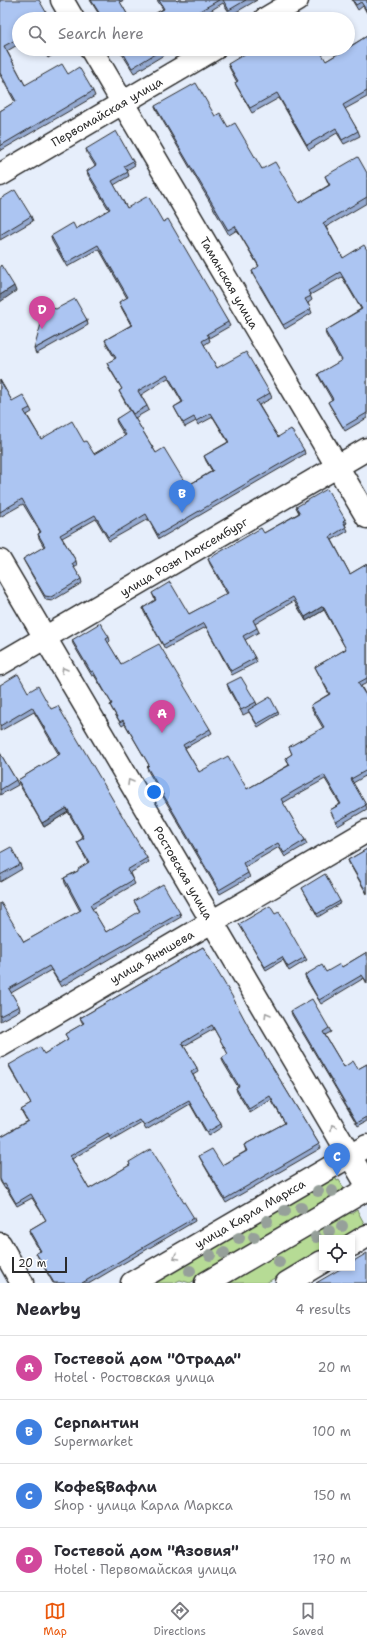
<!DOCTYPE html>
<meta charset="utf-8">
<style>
:root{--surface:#fff;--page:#f7f7f7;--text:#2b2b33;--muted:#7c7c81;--line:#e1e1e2;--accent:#ea580c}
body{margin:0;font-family:"Shantell Sans",sans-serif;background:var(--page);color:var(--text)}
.controls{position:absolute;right:12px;bottom:12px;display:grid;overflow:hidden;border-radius:0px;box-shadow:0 2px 6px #0003}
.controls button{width:36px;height:36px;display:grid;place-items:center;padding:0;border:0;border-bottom:1px solid var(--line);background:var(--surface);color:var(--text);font:20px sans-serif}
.scale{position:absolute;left:12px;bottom:10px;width:55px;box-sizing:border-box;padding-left:4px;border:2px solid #2b2b2b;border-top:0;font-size:11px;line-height:14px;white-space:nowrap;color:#2b2b2b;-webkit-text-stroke:3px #fff;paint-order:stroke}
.you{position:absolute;left:154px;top:792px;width:14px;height:14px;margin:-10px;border:3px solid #fff;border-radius:50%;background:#1a73e8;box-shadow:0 0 0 6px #1a73e833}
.badge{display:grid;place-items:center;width:26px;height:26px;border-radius:50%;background:var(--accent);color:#fff;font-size:13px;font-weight:700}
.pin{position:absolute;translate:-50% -33px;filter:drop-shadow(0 1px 2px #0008)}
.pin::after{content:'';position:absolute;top:21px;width:14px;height:12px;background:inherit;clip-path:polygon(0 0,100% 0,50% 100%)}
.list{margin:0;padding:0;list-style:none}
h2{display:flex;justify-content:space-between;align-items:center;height:52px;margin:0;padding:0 16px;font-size:17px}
h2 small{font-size:13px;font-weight:400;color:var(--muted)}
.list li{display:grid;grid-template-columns:26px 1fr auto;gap:12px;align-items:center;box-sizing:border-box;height:64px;padding:0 16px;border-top:1px solid var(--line)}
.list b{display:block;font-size:15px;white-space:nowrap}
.list p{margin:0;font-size:13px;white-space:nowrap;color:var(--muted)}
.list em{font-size:13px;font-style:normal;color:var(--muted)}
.icon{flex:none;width:22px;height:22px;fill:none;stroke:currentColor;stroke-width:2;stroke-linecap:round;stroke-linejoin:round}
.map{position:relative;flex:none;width:367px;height:1283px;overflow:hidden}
.search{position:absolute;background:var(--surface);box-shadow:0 2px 6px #0003;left:12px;right:12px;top:12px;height:44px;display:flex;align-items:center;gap:10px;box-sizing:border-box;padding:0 14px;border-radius:22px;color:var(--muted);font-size:15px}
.sheet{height:308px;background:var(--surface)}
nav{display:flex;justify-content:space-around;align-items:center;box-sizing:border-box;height:56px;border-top:1px solid var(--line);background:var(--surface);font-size:11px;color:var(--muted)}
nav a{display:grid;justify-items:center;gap:2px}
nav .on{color:var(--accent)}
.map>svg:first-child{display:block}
.green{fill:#b6db95;stroke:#708360}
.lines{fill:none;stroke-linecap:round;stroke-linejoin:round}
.minor-casing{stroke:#2b2b2b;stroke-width:25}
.minor{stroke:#fff;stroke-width:22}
.tree{fill:#96a09a}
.wall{fill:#94a9d0;stroke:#2b2b2b;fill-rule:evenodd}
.shaded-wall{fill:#788aa9;stroke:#2b2b2b}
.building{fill:#acc5f2;stroke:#2b2b2b}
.oneway{stroke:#a0a0a0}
.labels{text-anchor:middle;stroke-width:3.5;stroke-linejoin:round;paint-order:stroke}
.street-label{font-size:12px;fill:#2b2b2b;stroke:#fff}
</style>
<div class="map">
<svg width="367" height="1283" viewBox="0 0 367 1283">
<rect width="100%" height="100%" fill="#e6eefb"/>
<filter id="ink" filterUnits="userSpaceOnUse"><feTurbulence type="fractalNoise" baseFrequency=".025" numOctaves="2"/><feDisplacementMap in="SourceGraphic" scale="8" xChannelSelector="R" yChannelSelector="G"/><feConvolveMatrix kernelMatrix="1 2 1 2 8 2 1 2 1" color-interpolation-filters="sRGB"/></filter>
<g filter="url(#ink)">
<path class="green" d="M 333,1173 L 337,1181 L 339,1180 L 346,1192 L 291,1222 L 286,1222 L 284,1224 L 284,1228 L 190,1283 L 180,1280 L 174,1283 L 145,1283 Z
M 347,1208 L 351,1214 L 357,1210 L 365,1225 L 343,1238 L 322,1238 L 322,1250 L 266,1283 L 219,1283 L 269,1259 L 271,1256 Z"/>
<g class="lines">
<defs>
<path id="minor" d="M 62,0 L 73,19
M 265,19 L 297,0
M 91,49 L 367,517
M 0,175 L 214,49
M 0,561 L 367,1185
M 0,664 L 367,449
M 0,1046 L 367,831
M 0,1244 L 22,1283
M 352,1245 L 367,1236
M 132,1283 L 367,1146
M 206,1283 L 367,1189
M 287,1283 L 322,1262"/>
</defs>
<use href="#minor" class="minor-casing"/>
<use href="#minor" class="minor"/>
</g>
<g class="tree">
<circle cx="318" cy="1191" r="6"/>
<circle cx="332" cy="1191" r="6"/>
<circle cx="301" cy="1208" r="6"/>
<circle cx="285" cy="1211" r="6"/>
<circle cx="267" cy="1221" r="6"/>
<circle cx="342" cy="1226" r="6"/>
<circle cx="329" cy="1231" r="6"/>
<circle cx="254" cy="1237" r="6"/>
<circle cx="316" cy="1237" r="6"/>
<circle cx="239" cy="1238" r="6"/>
<circle cx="224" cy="1253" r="6"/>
<circle cx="210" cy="1255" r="6"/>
<circle cx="279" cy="1262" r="6"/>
<circle cx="190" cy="1271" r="6"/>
</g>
<path class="wall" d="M 0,0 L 19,19 L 19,44 L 7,51 L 25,85 L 68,74 L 93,91 L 95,96 L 0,151 L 0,111 L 15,102 L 0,75 Z
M 90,0 L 124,0 L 120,2 L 130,19 L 102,19 Z
M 157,0 L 176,0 L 177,1 L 179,0 L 257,0 L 231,15 L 223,3 L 197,19 L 146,19 L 163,9 Z
M 352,0 L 367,0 L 367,13 L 363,6 L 358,10 Z
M 367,36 L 367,97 L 345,109 L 358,131 L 360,136 L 344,144 L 337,133 L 309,150 L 279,98 L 252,113 L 237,87 L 235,83 L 237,82 L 230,69 L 228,64 L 291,50 L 326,61 Z
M 42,49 L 62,49 L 48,58 Z
M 119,49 L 174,49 L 134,73 Z
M 155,106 L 215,116 L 228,127 L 262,169 L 299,203 L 329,185 L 325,176 L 367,173 L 367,203 L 326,227 L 343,258 L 367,250 L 367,418 L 345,431 L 330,406 L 328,402 L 332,400 L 320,379 L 318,374 L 341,361 L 326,335 L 325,331 L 361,309 L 342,277 L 310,295 L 312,300 L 308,303 L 312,313 L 285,329 L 253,275 L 252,271 L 259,267 L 237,230 L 229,235 L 157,111 Z
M 86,149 L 133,161 L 135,165 L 127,170 L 129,176 L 114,185 L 127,208 L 163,222 L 228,322 L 230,326 L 209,338 L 210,341 L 204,345 L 217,368 L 270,393 L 272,398 L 259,405 L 278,437 L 304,450 L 305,454 L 159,539 L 148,519 L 109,541 L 96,519 L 62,538 L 76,561 L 77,566 L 74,568 L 81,579 L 82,583 L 52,601 L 46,600 L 25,563 L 23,559 L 44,547 L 39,538 L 38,534 L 40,532 L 23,504 L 0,517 L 0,380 L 12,401 L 30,408 L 32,412 L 27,415 L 41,439 L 84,442 L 94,454 L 125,436 L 117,423 L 116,419 L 130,411 L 121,395 L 119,391 L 122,389 L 109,368 L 107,363 L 115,359 L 107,345 L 105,340 L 131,325 L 121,307 L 119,302 L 127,298 L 99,249 L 67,267 L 52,241 L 51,236 L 76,229 L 109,210 L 88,175 L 87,171 L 95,166 L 87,153 ZM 168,378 L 182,402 L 174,407 L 176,411 L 185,427 L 196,421 L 198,425 L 213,417 L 228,442 L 204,456 L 206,461 L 212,471 L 187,486 L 156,453 L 135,418 L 149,410 L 147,406 L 141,395 Z
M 0,199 L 31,216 L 33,221 L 0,240 Z
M 87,320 L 88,325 L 36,354 L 34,349 Z
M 296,507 L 347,523 L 345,524 L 348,531 L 332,540 L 350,574 L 367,564 L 367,683 L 361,686 L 367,697 L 367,775 L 353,783 L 366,805 L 367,809 L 338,826 L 330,810 L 340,804 L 325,779 L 300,793 L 283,803 L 305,840 L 307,844 L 285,857 L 279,847 L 245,867 L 250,877 L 220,894 L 148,771 L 147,767 L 149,765 L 125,724 L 122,726 L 112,709 L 110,705 L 112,704 L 94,675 L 92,676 L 73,644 L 72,640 L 109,637 L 110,641 L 108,643 L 121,664 L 210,729 L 212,733 L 185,748 L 199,772 L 247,789 L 289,765 L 286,758 L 292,754 L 289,747 L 323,728 L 312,709 L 311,705 L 329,694 L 317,671 L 315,667 L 346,649 L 324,610 L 306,621 L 294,601 L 255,624 L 259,632 L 245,640 L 255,658 L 257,662 L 232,675 L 206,627 L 165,649 L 144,612 L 143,608 L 155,600 L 152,593 L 189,614 L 227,594 L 210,564 L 208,559 L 264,533 L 299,513 Z
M 227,684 L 256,702 L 257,705 L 278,712 L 279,714 L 258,727 L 249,712 L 243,715 L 229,690 Z
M 0,685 L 28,692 L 51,709 L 147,858 L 149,862 L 130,873 L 133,880 L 135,884 L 92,909 L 106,932 L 140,912 L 136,905 L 134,901 L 180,913 L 181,917 L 61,987 L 51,970 L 11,993 L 19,1006 L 20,1010 L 0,1021 L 0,903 L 24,942 L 80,911 L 65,883 L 64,878 L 78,871 L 88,863 L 79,846 L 77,842 L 83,838 L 68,812 L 44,827 L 19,784 L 18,780 L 59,755 L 34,712 L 0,731 Z
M 0,753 L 16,780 L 18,785 L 0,795 Z
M 367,849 L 367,894 L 349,863 L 348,860 Z
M 0,853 L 20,864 L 22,869 L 0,882 Z
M 302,888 L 340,901 L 341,903 L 318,917 Z
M 275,914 L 305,957 L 307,960 L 289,971 L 283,960 L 266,970 L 241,927 L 239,924 Z
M 203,947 L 254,1037 L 319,1144 L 321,1148 L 226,1203 L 201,1160 L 199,1156 L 222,1165 L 246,1151 L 244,1145 L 285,1123 L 271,1100 L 250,1113 L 237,1092 L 236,1088 L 238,1087 L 223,1062 L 222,1058 L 228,1054 L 214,1029 L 184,1046 L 197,1068 L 198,1072 L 193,1075 L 221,1124 L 222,1127 L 208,1136 L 190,1104 L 146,1130 L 142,1123 L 111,1141 L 109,1137 L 72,1159 L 89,1189 L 130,1165 L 129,1162 L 194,1218 L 195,1221 L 90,1283 L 53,1283 L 38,1257 L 36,1253 L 40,1251 L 30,1234 L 29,1230 L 46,1220 L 32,1198 L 17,1206 L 6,1188 L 5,1189 L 0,1181 L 0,1137 L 27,1121 L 21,1110 L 31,1104 L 10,1068 L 9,1065 L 44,1054 L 68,1039 L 65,1034 L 83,1024 L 80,1018 Z
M 367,952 L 367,984 L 364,978 L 321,1004 L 306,979 L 305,975 L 326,972 L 342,967 Z
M 291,1011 L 329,1028 L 331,1032 L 325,1035 L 344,1067 L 358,1069 L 367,1064 L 367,1121 L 358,1126 L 292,1015 Z"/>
<path class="shaded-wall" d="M 14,286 L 16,291 L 0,302 L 0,295 Z
M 345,519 L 347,523 L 344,525 L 343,521 Z
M 323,606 L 324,610 L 306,621 L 305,617 Z
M 67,808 L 68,812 L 44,827 L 42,823 Z"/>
<path class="building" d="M 0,0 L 39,0 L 50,19 L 19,19 L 19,38 L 4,46 L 25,85 L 62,64 L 68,74 L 79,67 L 93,91 L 0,146 L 0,111 L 16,101 L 0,73 Z
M 91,0 L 119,0 L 130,19 L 103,19 Z
M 159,0 L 176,0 L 177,1 L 179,0 L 219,0 L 189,17 L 190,19 L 146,19 L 164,9 Z
M 223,0 L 246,0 L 229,10 Z
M 353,0 L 367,0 L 367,11 L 361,2 L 356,5 Z
M 367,36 L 367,91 L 343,105 L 358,131 L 342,140 L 336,128 L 307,145 L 277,93 L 250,108 L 235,83 L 238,81 L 228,64 L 253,49 L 290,49 L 291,50 L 292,49 L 319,49 L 326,61 L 346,49 L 348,49 L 348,48 Z
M 44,49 L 53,49 L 46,53 Z
M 121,49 L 163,49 L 132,68 Z
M 196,83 L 215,116 L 220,113 L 228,127 L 235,123 L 262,169 L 275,162 L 299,203 L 330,185 L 325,176 L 358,157 L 367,173 L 367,197 L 323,223 L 343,258 L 364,245 L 367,250 L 367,413 L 343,427 L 328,402 L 333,399 L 318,374 L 342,360 L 325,331 L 362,309 L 340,272 L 308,291 L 311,296 L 305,299 L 311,309 L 283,325 L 252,271 L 259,266 L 235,226 L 228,230 L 155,106 Z
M 116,131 L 133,161 L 124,166 L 128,172 L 112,181 L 127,208 L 148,196 L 163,222 L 168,219 L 228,322 L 207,334 L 209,337 L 202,341 L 217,368 L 246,352 L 270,393 L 256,401 L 278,437 L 291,429 L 304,450 L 158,535 L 146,514 L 108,537 L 95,515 L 60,535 L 76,561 L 72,564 L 81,579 L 51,597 L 45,596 L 23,559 L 45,546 L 38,534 L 41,532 L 22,499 L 0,512 L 0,380 L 12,401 L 23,395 L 30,408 L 24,411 L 41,439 L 72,421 L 84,442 L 86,441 L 94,454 L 126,435 L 116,419 L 130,410 L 156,453 L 164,448 L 187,486 L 213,471 L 204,456 L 229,442 L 211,413 L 196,421 L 194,417 L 183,423 L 174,407 L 183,402 L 167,374 L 138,391 L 147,406 L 133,414 L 119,391 L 122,389 L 107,363 L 116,358 L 105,340 L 132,325 L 119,302 L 128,297 L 98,245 L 66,263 L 51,236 L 73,223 L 76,229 L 110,209 L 87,171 L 96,165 L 86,149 Z
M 15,190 L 31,216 L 0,235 L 0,199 Z
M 1,265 L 14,286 L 0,295 L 0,266 Z
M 75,299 L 87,320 L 34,349 L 46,306 L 56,309 Z
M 327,489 L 345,519 L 343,521 L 346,527 L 330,537 L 350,574 L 367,564 L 367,678 L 358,683 L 367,697 L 367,770 L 351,779 L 366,805 L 336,822 L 330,810 L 341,804 L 324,775 L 298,789 L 281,799 L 305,840 L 284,853 L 278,843 L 243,863 L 248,873 L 219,890 L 147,767 L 149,765 L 123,720 L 120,722 L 110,705 L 112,704 L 93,671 L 91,672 L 72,640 L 100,623 L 109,637 L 106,639 L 121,664 L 159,644 L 210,729 L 183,745 L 199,772 L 228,756 L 247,789 L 290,765 L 286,758 L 292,754 L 289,747 L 324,727 L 311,705 L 330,694 L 315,667 L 346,649 L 323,606 L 305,617 L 293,597 L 253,620 L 257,628 L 243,636 L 255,658 L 231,671 L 204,623 L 163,645 L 143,608 L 156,600 L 152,593 L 170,582 L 189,614 L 228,593 L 208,559 L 261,528 L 264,533 L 300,513 L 296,507 Z
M 18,674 L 28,692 L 38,686 L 51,709 L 58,706 L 147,858 L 127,870 L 133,880 L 90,905 L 106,932 L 140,911 L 134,901 L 163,884 L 180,913 L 59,982 L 49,966 L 9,989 L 19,1006 L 0,1016 L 0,903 L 1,903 L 24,942 L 81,910 L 64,878 L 78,871 L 78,869 L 89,862 L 77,842 L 84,838 L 67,808 L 42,823 L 18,780 L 60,754 L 32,707 L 0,726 L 0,685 Z
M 241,677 L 256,702 L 241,710 L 227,684 Z
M 270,697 L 278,712 L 257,724 L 248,710 Z
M 0,753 L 16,780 L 0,790 Z
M 11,847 L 20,864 L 0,875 L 0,853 Z
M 367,849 L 367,893 L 348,860 Z
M 325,874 L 340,901 L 317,914 L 302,888 Z
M 270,906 L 275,914 L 279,912 L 305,957 L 288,967 L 282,957 L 265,967 L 239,924 Z
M 203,947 L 232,996 L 254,1037 L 319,1144 L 225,1199 L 199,1156 L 212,1149 L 222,1165 L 247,1151 L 244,1145 L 285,1123 L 270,1096 L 249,1109 L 236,1088 L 239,1086 L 222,1058 L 228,1054 L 212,1025 L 182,1043 L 197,1068 L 191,1072 L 221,1124 L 207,1132 L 189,1101 L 144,1126 L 140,1120 L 110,1137 L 108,1134 L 70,1156 L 89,1189 L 130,1165 L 129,1162 L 151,1149 L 194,1218 L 82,1283 L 54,1283 L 36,1253 L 41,1251 L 29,1230 L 46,1220 L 31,1194 L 16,1203 L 5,1184 L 3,1185 L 0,1179 L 0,1137 L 28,1121 L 21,1110 L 31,1104 L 9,1065 L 40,1047 L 44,1054 L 68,1039 L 65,1034 L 84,1023 L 80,1018 Z
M 367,952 L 367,982 L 362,975 L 319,1000 L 305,975 L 322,965 L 326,972 L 340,964 L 342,967 Z
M 312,999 L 329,1028 L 323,1032 L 344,1067 L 353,1061 L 358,1069 L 367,1064 L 367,1117 L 357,1123 L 291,1011 Z
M 367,1253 L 367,1283 L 316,1283 L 342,1268 L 352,1268 L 352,1262 Z"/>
<defs><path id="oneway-chevron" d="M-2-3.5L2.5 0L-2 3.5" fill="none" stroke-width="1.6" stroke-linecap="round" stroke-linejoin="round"/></defs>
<g class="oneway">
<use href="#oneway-chevron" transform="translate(64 670) rotate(-120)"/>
<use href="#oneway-chevron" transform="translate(130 782) rotate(-120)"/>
<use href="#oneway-chevron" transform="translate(267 1015) rotate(-121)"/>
<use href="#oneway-chevron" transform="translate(333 1127) rotate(-121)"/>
<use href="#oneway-chevron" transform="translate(176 1257) rotate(150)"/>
</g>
</g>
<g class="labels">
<g class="street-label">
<text transform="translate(107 112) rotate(-30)" y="4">Первомайская улица</text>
<text transform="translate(229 283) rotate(60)" y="4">Таманская улица</text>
<text transform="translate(184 557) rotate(-30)" y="4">улица Розы Люксембург</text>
<text transform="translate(183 873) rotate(60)" y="4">Ростовская улица</text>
<text transform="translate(152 957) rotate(-30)" y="4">улица Янышева</text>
<text transform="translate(250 1214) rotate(-30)" y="4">улица Карла Маркса</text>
</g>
</g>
</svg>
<div class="controls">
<button><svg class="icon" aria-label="locate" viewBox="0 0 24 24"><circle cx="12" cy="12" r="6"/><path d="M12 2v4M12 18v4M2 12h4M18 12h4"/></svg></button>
</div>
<div class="scale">20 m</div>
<div class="you"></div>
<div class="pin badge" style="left:162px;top:733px;background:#d1479c">A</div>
<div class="pin badge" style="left:182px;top:513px;background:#3f7fe0">B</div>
<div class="pin badge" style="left:337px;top:1176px;background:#3f7fe0">C</div>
<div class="pin badge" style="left:42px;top:329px;background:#d1479c">D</div>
<div class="search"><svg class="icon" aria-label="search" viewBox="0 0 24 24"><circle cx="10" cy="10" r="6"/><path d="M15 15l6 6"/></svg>Search here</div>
</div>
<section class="sheet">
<h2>Nearby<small>4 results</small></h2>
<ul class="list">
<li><span class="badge" style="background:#d1479c">A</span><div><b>Гостевой дом &quot;Отрада&quot;</b><p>Hotel · Ростовская улица</p></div><em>20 m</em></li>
<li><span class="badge" style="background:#3f7fe0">B</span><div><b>Серпантин</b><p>Supermarket</p></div><em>100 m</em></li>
<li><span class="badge" style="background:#3f7fe0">C</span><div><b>Кофе&amp;Вафли</b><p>Shop · улица Карла Маркса</p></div><em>150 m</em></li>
<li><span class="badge" style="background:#d1479c">D</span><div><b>Гостевой дом &quot;Азовия&quot;</b><p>Hotel · Первомайская улица</p></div><em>170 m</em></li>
</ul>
</section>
<nav>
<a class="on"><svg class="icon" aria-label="map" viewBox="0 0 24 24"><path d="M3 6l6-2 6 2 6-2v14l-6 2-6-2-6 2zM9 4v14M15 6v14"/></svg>Map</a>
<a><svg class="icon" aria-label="directions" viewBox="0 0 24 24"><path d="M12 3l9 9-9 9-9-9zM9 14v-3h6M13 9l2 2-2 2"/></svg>Directions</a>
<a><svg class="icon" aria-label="saved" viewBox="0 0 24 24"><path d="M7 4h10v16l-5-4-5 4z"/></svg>Saved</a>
</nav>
